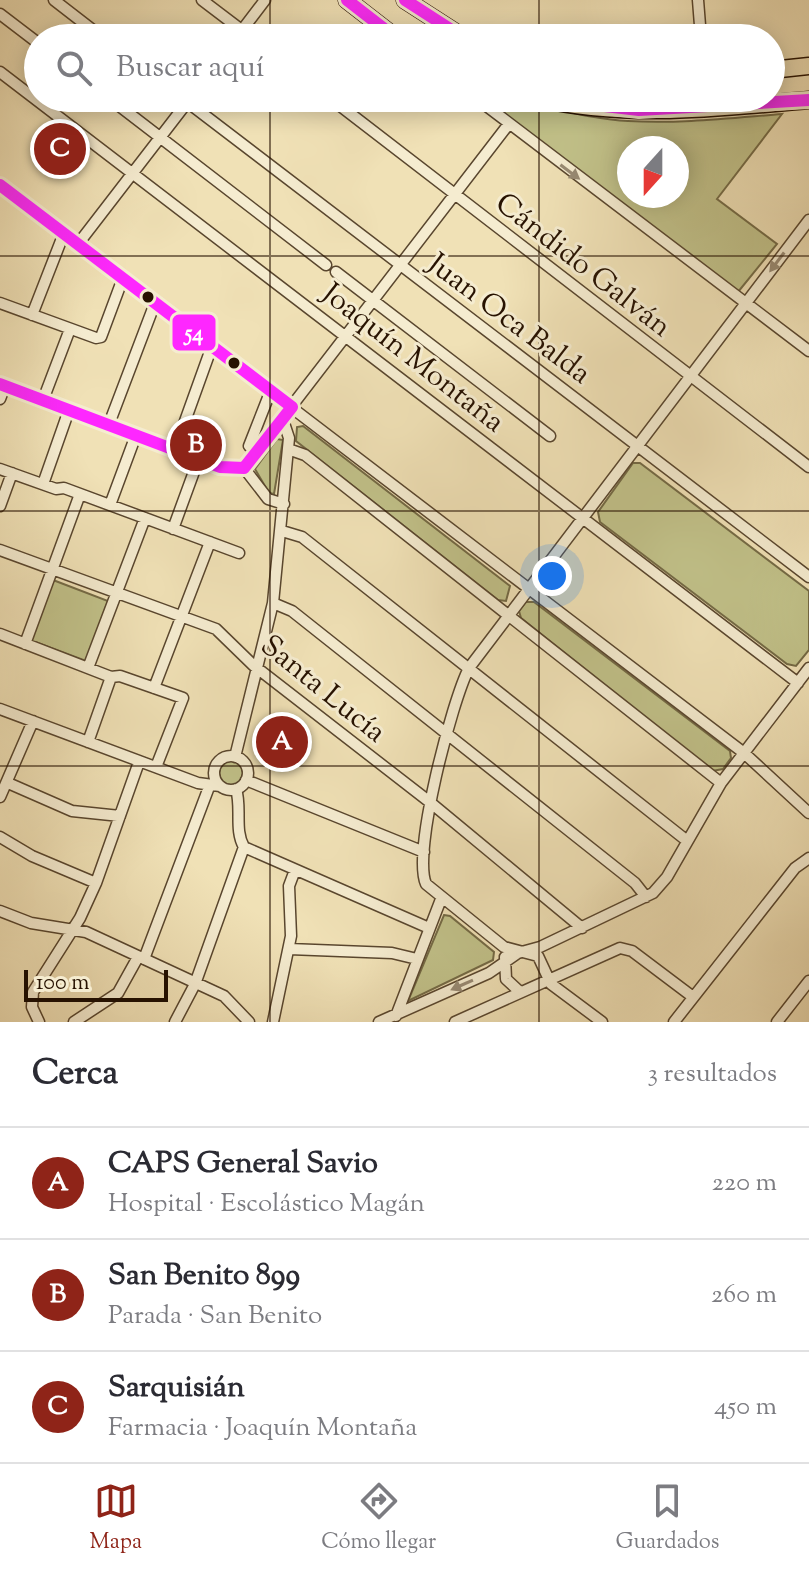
<!DOCTYPE html>
<html lang="es">
<meta charset="utf-8">
<style>
:root{--surface:#fff;--page:#f7f7f7;--text:#2b2b33;--muted:#7c7c81;--line:#e1e1e2;--accent:#8f2418}
body{margin:0;font-family:"Sorts Mill Goudy",serif;background:var(--page);color:var(--text)}
.compass{position:absolute;left:617px;top:136px;width:72px;height:72px;border-radius:50%;background:var(--surface);box-shadow:0 4px 20px #0003;rotate:201deg}
.scale{position:absolute;left:24px;bottom:20px;width:144px;box-sizing:border-box;padding-left:8px;border:4px solid #271201;border-top:0;font-size:22px;line-height:28px;white-space:nowrap;color:#271201;-webkit-text-stroke:6px #f5ecd0;paint-order:stroke}
.you{position:absolute;left:552px;top:576px;width:28px;height:28px;margin:-20px;border:6px solid #fff;border-radius:50%;background:#1a73e8;box-shadow:0 0 0 12px #1a73e833}
.badge{display:grid;place-items:center;width:52px;height:52px;border-radius:50%;background:var(--accent);color:#fff;font-size:26px;font-weight:700}
.pin{position:absolute;translate:-50% -50%;border:4px solid #fff;box-shadow:0 2px 8px #0006}
.list{margin:0;padding:0;list-style:none}
h2{display:flex;justify-content:space-between;align-items:center;height:104px;margin:0;padding:0 32px;font-size:34px}
h2 small{font-size:26px;font-weight:400;color:var(--muted)}
.list li{display:grid;grid-template-columns:52px 1fr auto;gap:24px;align-items:center;box-sizing:border-box;height:112px;padding:0 32px;border-top:2px solid var(--line)}
.list b{display:block;font-size:30px;white-space:nowrap}
.list p{margin:0;font-size:26px;white-space:nowrap;color:var(--muted)}
.list em{font-size:26px;font-style:normal;color:var(--muted)}
.icon{flex:none;width:44px;height:44px;fill:none;stroke:currentColor;stroke-width:2;stroke-linecap:round;stroke-linejoin:round}
.map{position:relative;flex:none;width:809px;height:1022px;overflow:hidden}
.search{position:absolute;background:var(--surface);box-shadow:0 4px 20px #0003;left:24px;right:24px;top:24px;height:88px;display:flex;align-items:center;gap:20px;box-sizing:border-box;padding:0 28px;border-radius:44px;color:var(--muted);font-size:30px}
.sheet{height:440px;background:var(--surface)}
nav{display:flex;justify-content:space-around;align-items:center;box-sizing:border-box;height:112px;border-top:2px solid var(--line);background:var(--surface);font-size:22px;color:var(--muted)}
nav a{display:grid;justify-items:center;gap:4px}
nav .on{color:var(--accent)}
.map>svg:first-child{display:block}
.green{fill:#c1c189;stroke:#746a45;stroke-width:2;fill-rule:evenodd}
.lines{fill:none;stroke-linecap:round;stroke-linejoin:round}
.street-casing{stroke:#59462e;stroke-width:13}
.primary-casing{stroke:#271201;stroke-width:19}
.street{stroke:#f5ecd0;stroke-width:10}
.primary{stroke:#f0e1b6;stroke-width:16}
.bus-1-casing{stroke:#f5ecd0;stroke-width:18}
.bus-1{stroke:#fe27ff;stroke-width:12}
.oneway{fill:#988a73}
.grid{fill:none;stroke:#271201;stroke-width:2;stroke-opacity:0.55}
.bus-dot{fill:#271201;stroke:#f5ecd0;stroke-width:3}
.labels{text-anchor:middle;stroke-width:6;stroke-linejoin:round;paint-order:stroke}
.street-label{font-size:30px;fill:#271201;stroke:#f5ecd0}
.line-badge{stroke:#f5ecd0;stroke-width:3}
.badge-label{font-size:22px;text-anchor:middle;font-weight:bold;fill:#fff}
</style>
<div class="map">
<svg width="809" height="1022" viewBox="0 0 809 1022">
<rect width="100%" height="100%" fill="#f0e1b6"/>
<filter id="stains"><feTurbulence type="fractalNoise" baseFrequency=".0025" numOctaves="4"/><feColorMatrix values="0 0 0 0 .2 0 0 0 0 .09 0 0 0 0 .02 0 0 0 .5 -.17"/></filter>
<radialGradient id="worn" r=".72"><stop offset=".6" stop-color="#630" stop-opacity="0"/><stop offset="1" stop-color="#630" stop-opacity=".3"/></radialGradient>
<path class="green" d="M 482,98 C 531,98 578,119 628,121 C 679,124 731,118 782,114 L 717,199 L 777,244 L 738,292 ZM 629,148 L 677,148 L 677,196 L 629,196 Z
M 303,426 L 510,586 L 506,601 L 498,600 L 296,441 L 297,427 Z
M 277,439 L 283,440 L 274,494 L 269,493 L 255,469 Z
M 633,463 L 640,463 L 809,591 L 809,650 L 796,666 L 787,664 L 600,522 L 598,512 Z
M 53,580 L 108,601 L 86,661 L 30,640 Z
M 526,602 L 534,602 L 730,751 L 731,758 L 723,769 L 712,771 L 521,618 L 519,611 Z
M219 773a12 12 0 1 1 24 0a12 12 0 1 1-24 0Z
M 444,915 L 450,916 L 494,952 L 493,960 L 408,1001 Z"/>
<g class="lines">
<defs>
<path id="street" d="M 54,0 L 103,38
M 202,0 L 252,38
M 698,0 L 701,38
M 0,14 L 38,43
M 236,38 L 265,0
M 0,72 L 798,683
M 109,98 L 326,265
M 182,98 L 809,577
M 330,98 L 809,467
M 476,98 L 809,351
M 0,185 L 744,753 L 809,813
M 78,244 L 189,100
M 336,272 L 550,436
M 0,303 L 96,338 L 101,337 L 123,278
M 32,315 L 64,233
M 0,384 L 220,467 L 244,468
M 0,399 L 5,386
M 43,400 L 70,329
M 109,424 L 155,303
M 249,446 L 271,390
M 175,449 L 212,346
M 288,449 L 305,455 L 721,783
M 244,468 L 508,125
M 244,468 L 268,499 L 284,504
M 0,469 L 56,489 L 64,488 L 239,553
M 43,484 L 69,410
M 110,505 L 136,435
M 0,506 L 12,473
M 173,529 L 199,458
M 282,531 L 302,537 L 686,840
M 0,550 L 216,629 L 253,665 L 431,803 L 582,928
M 273,603 L 292,611 L 635,883 L 646,897
M 0,634 L 111,677 L 120,676 L 183,698 L 156,767
M 25,644 L 80,494
M 88,668 L 145,518
M 154,688 L 210,542
M 0,709 L 198,783 L 220,786
M 88,742 L 111,677
M214 773a17 17 0 1 1 34 0a17 17 0 1 1-34 0Z
M 235,757 L 273,603 L 289,438 L 283,420
M 246,780 L 424,852
M 8,783 L 72,811 L 120,816
M 236,789 C 242,808 234,830 244,847 L 429,928
M 0,797 L 33,721
M 0,837 L 32,856 L 96,883
M 0,911 L 31,923 L 86,932 L 224,996 L 249,1022
M 289,949 L 392,953 L 417,959
M 505,957 L 506,979 L 520,992
M 144,959 L 209,787
M 396,1016 L 441,899
M 39,1022 L 32,1007 L 33,992 L 80,918 L 96,883 L 139,762
M 74,1022 L 118,993 L 138,957
M 175,1022 L 195,984 L 244,847
M 273,1022 L 291,936 L 289,886 L 295,870
M 379,1022 L 489,973 L 518,953 L 540,947 L 653,893 L 667,877 L 721,783 L 809,668
M 455,1022 L 620,948 L 632,951 L 693,997
M 602,1022 L 551,984 L 538,956 L 504,947 L 426,884 C 412,852 452,701 469,668 L 809,220
M 674,1022 L 795,868 L 809,858
M 777,1022 L 809,981"/>
<path id="primary" d="M 347,0 L 396,38
M 405,0 L 464,38
M 771,70 L 809,66
M 536,98 C 628,119 717,108 809,100"/>
</defs>
<use href="#street" class="street-casing"/>
<use href="#primary" class="primary-casing"/>
<use href="#street" class="street"/>
<use href="#primary" class="primary"/>
<defs>
<path id="bus-1" d="M 347,0 L 396,38
M 405,0 L 464,38
M 536,98 L 639,110 L 809,100
M 0,185 L 292,407
M 0,384 L 220,467 L 244,468
M 244,468 L 292,407"/>
</defs>
<use href="#bus-1" class="bus-1-casing"/>
<use href="#bus-1" class="bus-1"/>
</g>
<defs><path id="oneway-solid" d="M-6-.8H1V-3.2L6.5 0L1 3.2V.8H-6Z" transform="scale(2)"/></defs>
<g class="oneway">
<use href="#oneway-solid" transform="translate(570 172) rotate(37)"/>
<use href="#oneway-solid" transform="translate(777 262) rotate(127)"/>
<use href="#oneway-solid" transform="translate(462 985) rotate(156)"/>
</g>
<path class="grid" d="M 270,0 L 270,38M 539,0 L 539,38M 270,98 L 270,1022M 539,98 L 539,1022M 0,256 L 809,256M 0,511 L 809,511M 0,766 L 809,766"/>
<g class="bus-dot">
<circle cx="148" cy="297" r="7"/>
<circle cx="234" cy="363" r="7"/>
</g>
<g class="labels">
<g class="street-label">
<text transform="translate(584 264) rotate(38)" y="10">Cándido Galván</text>
<text transform="translate(510 318) rotate(37)" y="10">Juan Oca Balda</text>
<text transform="translate(414 357) rotate(38)" y="10">Joaquín Montaña</text>
<text transform="translate(324 688) rotate(39)" y="10">Santa Lucía</text>
</g>
</g>
<rect class="line-badge" x="171" y="313" width="46" height="39" rx="8" fill="#fe27ff"/>
<g class="badge-label">
<text x="194" y="340">54</text>
</g>
<rect width="100%" height="100%" filter="url(#stains)"/>
<rect width="100%" height="100%" fill="url(#worn)"/>
</svg>
<svg class="compass" viewBox="-18 -18 36 36"><path d="M0-13l5 13h-10z" fill="#e53935"/><path d="M0 13l5-13h-10z" fill="#7c7c81"/></svg>
<div class="scale">100 m</div>
<div class="you"></div>
<div class="pin badge" style="left:282px;top:742px">A</div>
<div class="pin badge" style="left:196px;top:445px">B</div>
<div class="pin badge" style="left:60px;top:149px">C</div>
<div class="search"><svg class="icon" aria-label="search" viewBox="0 0 24 24"><circle cx="10" cy="10" r="6"/><path d="M15 15l6 6"/></svg>Buscar aquí</div>
</div>
<section class="sheet">
<h2>Cerca<small>3 resultados</small></h2>
<ul class="list">
<li><span class="badge">A</span><div><b>CAPS General Savio</b><p>Hospital · Escolástico Magán</p></div><em>220 m</em></li>
<li><span class="badge">B</span><div><b>San Benito 899</b><p>Parada · San Benito</p></div><em>260 m</em></li>
<li><span class="badge">C</span><div><b>Sarquisián</b><p>Farmacia · Joaquín Montaña</p></div><em>450 m</em></li>
</ul>
</section>
<nav>
<a class="on"><svg class="icon" aria-label="map" viewBox="0 0 24 24"><path d="M3 6l6-2 6 2 6-2v14l-6 2-6-2-6 2zM9 4v14M15 6v14"/></svg>Mapa</a>
<a><svg class="icon" aria-label="directions" viewBox="0 0 24 24"><path d="M12 3l9 9-9 9-9-9zM9 14v-3h6M13 9l2 2-2 2"/></svg>Cómo llegar</a>
<a><svg class="icon" aria-label="saved" viewBox="0 0 24 24"><path d="M7 4h10v16l-5-4-5 4z"/></svg>Guardados</a>
</nav>
